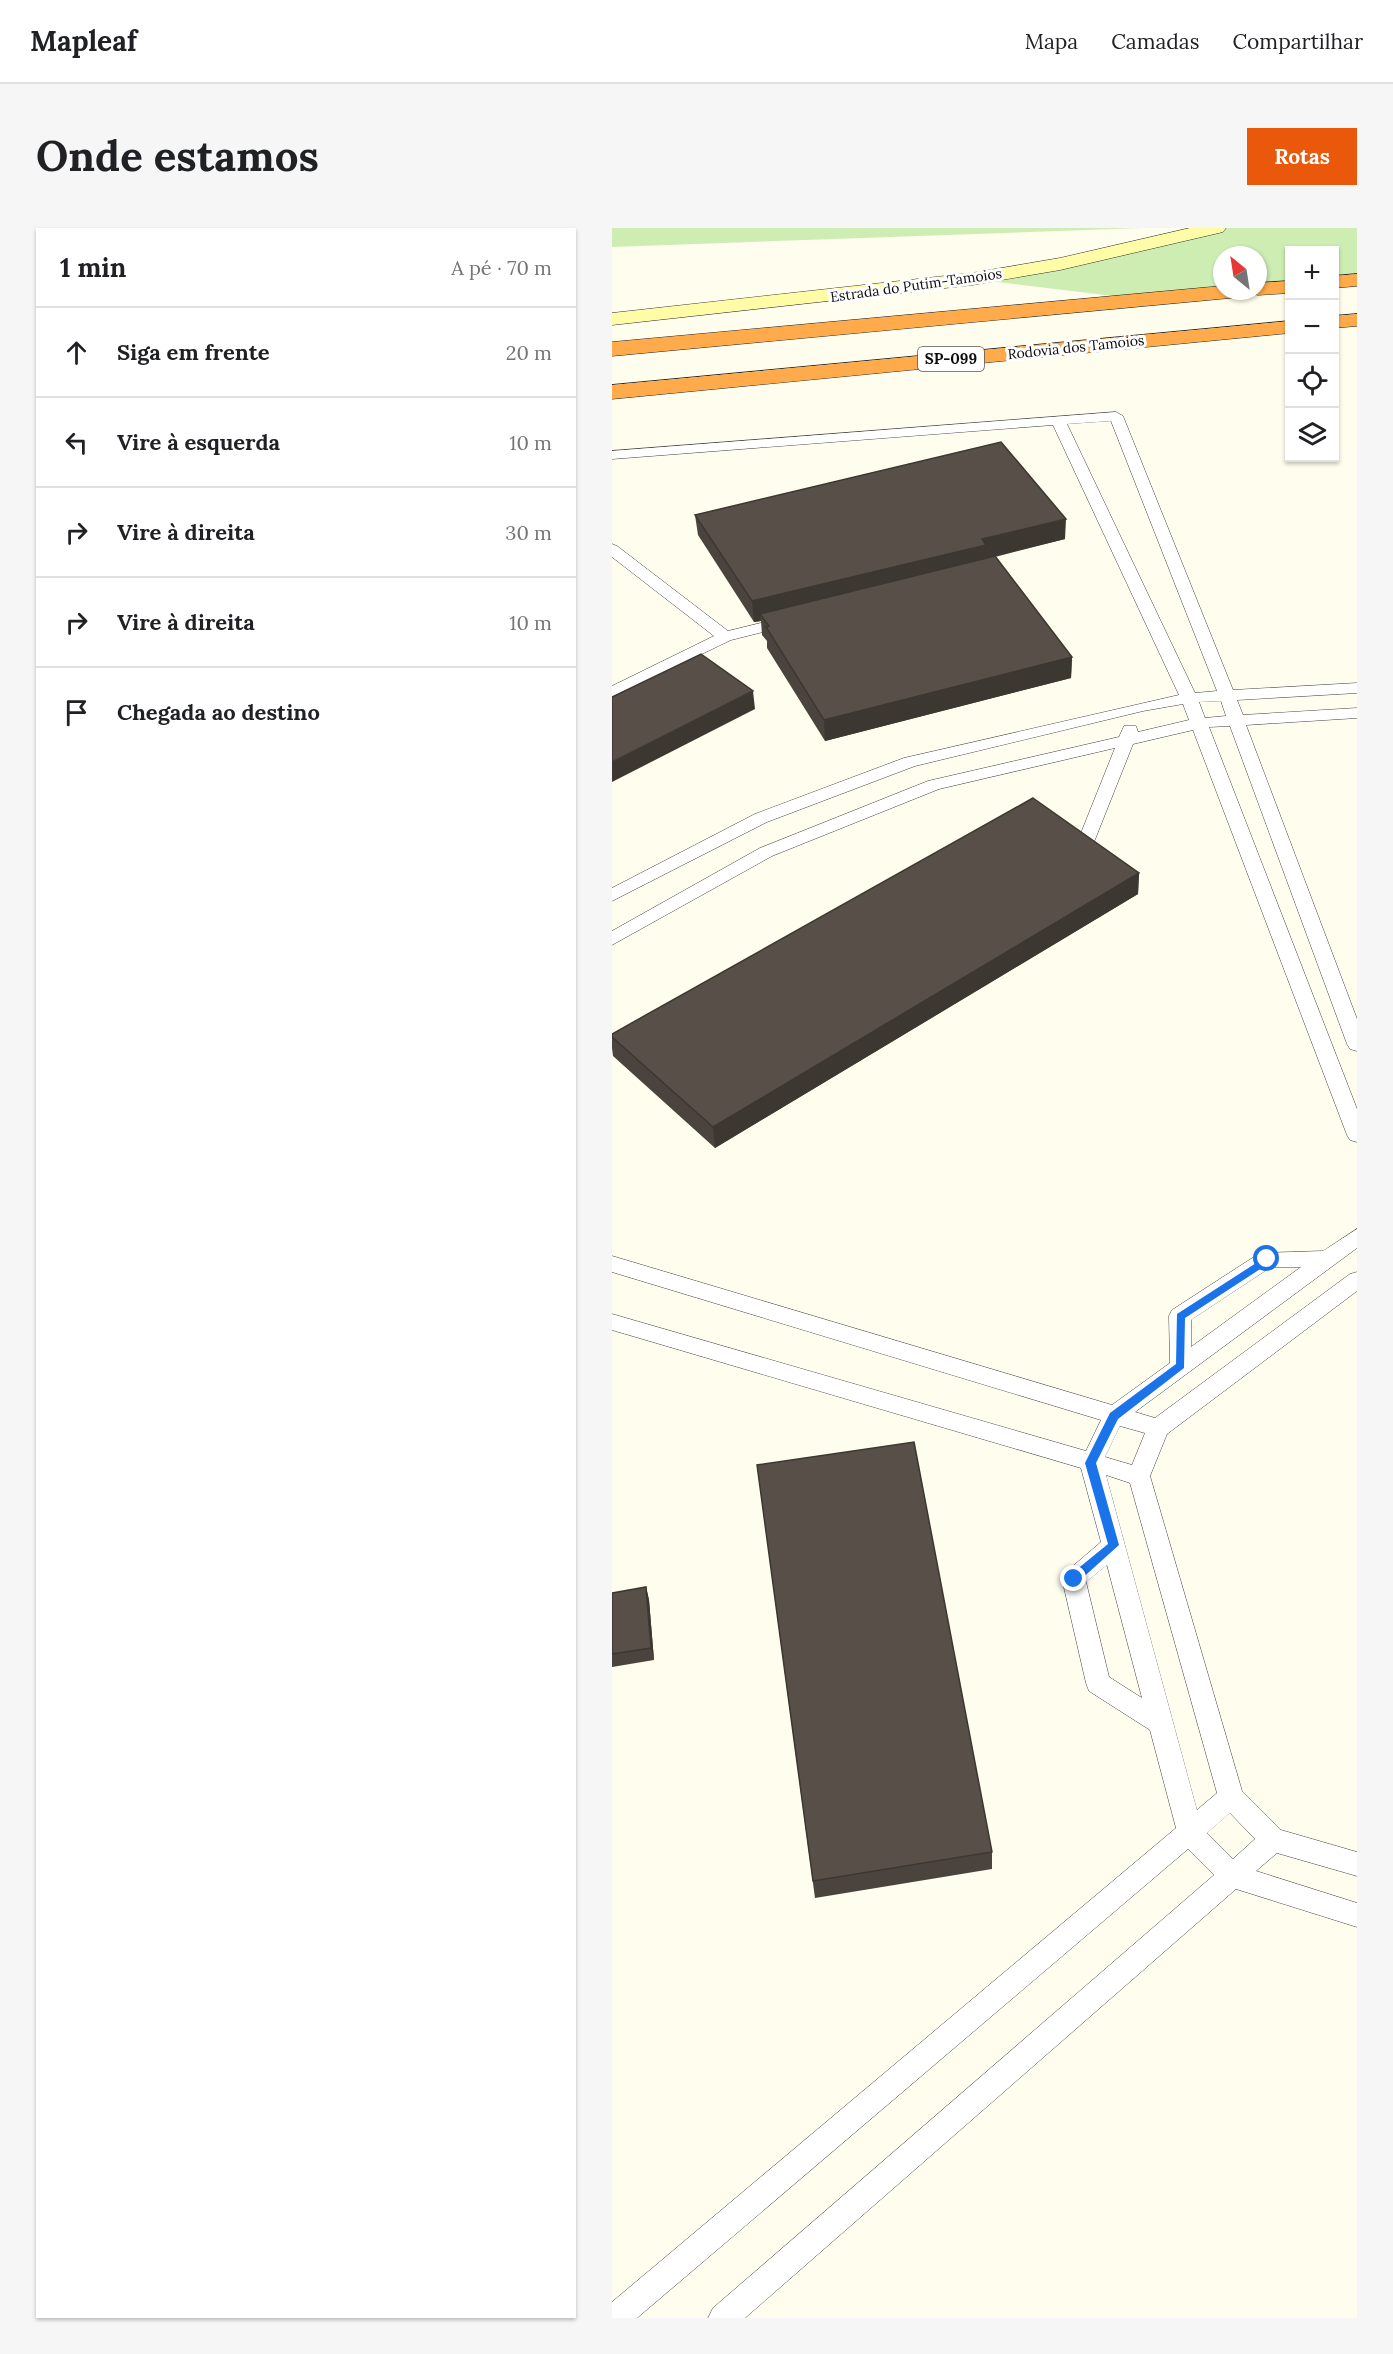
<!DOCTYPE html>
<html lang="pt">
<meta charset="utf-8">
<style>
:root{--surface:#fff;--page:#f6f6f6;--text:#202124;--muted:#757577;--line:#e0e0e0;--accent:#ea580c}
body{margin:0;font-family:Lora,serif;background:var(--page);color:var(--text)}
.controls{position:absolute;right:18px;top:18px;display:grid;overflow:hidden;border-radius:0px;box-shadow:0 2px 4px #0004}
.controls button{width:54px;height:54px;display:grid;place-items:center;padding:0;border:0;border-bottom:2px solid var(--line);background:var(--surface);color:var(--text);font:30px sans-serif}
.compass{position:absolute;left:601px;top:18px;width:54px;height:54px;border-radius:50%;background:var(--surface);box-shadow:0 2px 4px #0004;rotate:330deg}
.stop{position:absolute;width:18px;height:18px;margin:-14px;border:4px solid #1a73e8;border-radius:50%;background:#fff}
.stop.end{background:#1a73e8;border-color:#fff;box-shadow:0 2px 6px #0008}
.list{margin:0;padding:0;list-style:none}
h2{display:flex;justify-content:space-between;align-items:center;height:78px;margin:0;padding:0 24px;font-size:26px}
h2 small{font-size:20px;font-weight:400;color:var(--muted)}
.list li{display:grid;grid-template-columns:39px 1fr auto;gap:18px;align-items:center;box-sizing:border-box;height:90px;padding:0 24px;border-top:2px solid var(--line)}
.list b{display:block;font-size:22px;white-space:nowrap}
.list em{font-size:20px;font-style:normal;color:var(--muted)}
.icon{flex:none;width:33px;height:33px;fill:none;stroke:currentColor;stroke-width:2;stroke-linecap:round;stroke-linejoin:round}
.map{position:relative;flex:none;width:745px;height:2090px;overflow:hidden;border-radius:0px}
header{display:flex;align-items:center;gap:36px;box-sizing:border-box;height:84px;padding:0 30px;background:var(--surface);border-bottom:2px solid var(--line)}
header strong{font-size:28px}
nav{display:flex;gap:33px;margin-inline-start:auto;font-size:21px}
.intro{display:flex;align-items:center;justify-content:space-between;box-sizing:border-box;height:144px;padding:0 36px}
h1{margin:0;font-size:42px}
.button{padding:15px 27px;border-radius:0px;background:var(--accent);color:#fff;font-size:21px;font-weight:700}
main{display:flex;gap:36px;padding:0 36px}
aside{flex:1;background:var(--surface);border-radius:0px;box-shadow:0 2px 4px #0004}
.map>svg:first-child{display:block}
.green{fill:#cdedb3}
.lines{fill:none;stroke-linecap:round;stroke-linejoin:round}
.lane-casing{stroke:#404040;stroke-width:1}
.secondary-casing{stroke:#2f2f2f;stroke-width:1}
.highway-casing{stroke:#1e1e1e;stroke-width:1}
.lane{fill:#fff;fill-rule:evenodd}
.secondary{fill:#fffca8;fill-rule:evenodd}
.highway{fill:#ffab4b;fill-rule:evenodd}
.wall{fill:#4b443e}
.shaded-wall{fill:#3d3732}
.building{fill:#574f48;stroke:#3d3732;stroke-width:1.5}
.route{fill:#1a73e8}
.labels{text-anchor:middle;stroke-width:6;stroke-linejoin:round;paint-order:stroke}
.far-street-label{font-size:14px;fill:#0d0d0d;stroke:#fff}
.shield{fill:#fff;stroke:#565656;stroke-width:1.5}
.shield-label{font-size:15px;font-weight:bold;fill:#0d0d0d}
</style>
<header>
<strong>Mapleaf</strong>
<nav><a>Mapa</a><a>Camadas</a><a>Compartilhar</a></nav>
</header>
<div class="intro"><h1>Onde estamos</h1><a class="button">Rotas</a></div>
<main>
<aside>
<h2>1 min<small>A pé · 70 m</small></h2>
<ul class="list">
<li><svg class="icon" aria-label="ahead" viewBox="0 0 24 24"><path d="M12 20V5M6 11l6-6 6 6"/></svg><div><b>Siga em frente</b></div><em>20 m</em></li>
<li><svg class="icon" aria-label="left" viewBox="0 0 24 24"><path d="M17 20v-9H6M10 6l-5 5 5 5"/></svg><div><b>Vire à esquerda</b></div><em>10 m</em></li>
<li><svg class="icon" aria-label="right" viewBox="0 0 24 24"><path d="M7 20v-9h11M14 6l5 5-5 5"/></svg><div><b>Vire à direita</b></div><em>30 m</em></li>
<li><svg class="icon" aria-label="right" viewBox="0 0 24 24"><path d="M7 20v-9h11M14 6l5 5-5 5"/></svg><div><b>Vire à direita</b></div><em>10 m</em></li>
<li><svg class="icon" aria-label="arrive" viewBox="0 0 24 24"><path d="M6 21V4h12l-3 4 3 4H6"/></svg><div><b>Chegada ao destino</b></div></li>
</ul>
</aside>
<div class="map">
<svg width="745" height="2090" viewBox="0 0 745 2090">
<rect width="100%" height="100%" fill="#fffded"/>
<path class="green" d="M 0,0 L 530,0 L 0,19 Z
M 597,0 L 745,0 L 745,52 L 723,54 L 722,22 L 678,22 L 677,59 L 646,61 L 646,27 L 610,27 L 610,63 L 534,72 L 360,51 Z"/>
<g class="lines">
<defs>
<path id="lane" d="M 504,184 L 511,188 L 621,462 L 745,455 L 745,465 L 625,472 L 631,487 L 745,480 L 745,490 L 634,497 L 745,791 L 745,823 L 738,821 L 735,816 L 618,498 L 597,499 L 745,881 L 745,914 L 738,912 L 735,907 L 581,502 L 521,516 L 482,614 L 470,614 L 467,610 L 503,520 L 327,561 L 160,628 L 0,717 L 0,703 L 148,620 L 316,553 L 507,509 L 512,498 L 524,498 L 526,504 L 577,492 L 571,476 L 531,483 L 303,538 L 155,594 L 0,673 L 0,660 L 143,586 L 292,530 L 567,467 L 441,197 L 0,231 L 0,223 ZM 499,193 L 605,463 L 583,465 L 455,196 ZM 609,473 L 614,488 L 593,490 L 587,474 Z
M 0,316 L 5,318 L 116,403 L 177,388 L 185,393 L 183,396 L 119,412 L 0,469 L 0,458 L 102,408 L 0,329 Z
M 745,1001 L 745,1020 L 523,1184 L 543,1190 L 738,1046 L 745,1044 L 745,1063 L 555,1206 L 538,1248 L 630,1563 L 669,1602 L 745,1624 L 745,1648 L 665,1625 L 644,1643 L 745,1675 L 745,1699 L 624,1661 L 133,2090 L 96,2090 L 101,2080 L 602,1647 L 576,1621 L 25,2090 L 0,2090 L 0,2074 L 564,1600 L 538,1502 L 477,1463 L 474,1455 L 450,1351 L 454,1344 L 489,1314 L 469,1240 L 0,1102 L 0,1086 L 474,1223 L 489,1192 L 0,1044 L 0,1028 L 500,1177 L 558,1135 L 557,1088 L 560,1082 L 648,1025 L 711,1023 ZM 659,1039 L 689,1039 L 579,1119 L 579,1092 ZM 508,1198 L 533,1205 L 520,1237 L 493,1229 ZM 494,1247 L 518,1255 L 605,1565 L 585,1582 ZM 495,1337 L 530,1470 L 497,1449 L 474,1354 ZM 618,1585 L 643,1611 L 621,1631 L 595,1605 Z"/>
<path id="secondary" d="M 578,0 L 614,0 L 611,4 L 448,42 L 360,57 L 0,97 L 0,85 L 360,45 L 448,30 Z"/>
<path id="highway" d="M 745,46 L 745,58 L 722,60 L 722,48 Z
M 678,53 L 678,65 L 646,67 L 638,65 L 629,69 L 0,128 L 0,114 L 610,58 L 610,63 L 646,63 L 646,55 Z
M 745,86 L 745,98 L 722,100 L 722,88 Z
M 678,93 L 678,105 L 0,171 L 0,157 Z"/>
</defs>
<use href="#lane" class="lane-casing"/>
<use href="#secondary" class="secondary-casing"/>
<use href="#highway" class="highway-casing"/>
<use href="#lane" class="lane"/>
<use href="#secondary" class="secondary"/>
<use href="#highway" class="highway"/>
</g>
<path class="wall" d="M 83,287 L 453,311 L 383,329 L 460,429 L 459,450 L 213,513 L 155,420 L 155,413 L 150,407 L 149,393 L 142,394 L 86,307 Z
M 527,645 L 526,666 L 103,920 L 1,828 L 0,820 L 0,806 Z
M 145,1237 L 380,1624 L 380,1641 L 203,1670 Z
M 34,1359 L 37,1372 L 42,1432 L 0,1439 L 0,1365 Z"/>
<path class="shaded-wall" d="M 454,291 L 453,311 L 148,386 L 149,393 L 142,394 L 140,373 L 370,311 Z
M 460,429 L 459,450 L 213,513 L 212,492 Z
M 141,463 L 143,481 L 0,554 L 0,534 Z
M 527,645 L 526,666 L 103,920 L 101,899 Z
M 34,1359 L 37,1372 L 42,1432 L 39,1420 Z"/>
<path class="building" d="M 389,214 L 454,291 L 370,311 L 374,317 L 140,373 L 83,287 Z
M 383,328 L 460,429 L 212,492 L 154,399 L 157,398 L 148,386 Z
M 89,426 L 141,463 L 0,534 L 0,469 Z
M 421,570 L 527,645 L 101,899 L 0,809 L 0,806 Z
M 302,1214 L 380,1624 L 201,1653 L 145,1237 Z
M 34,1359 L 39,1420 L 0,1426 L 0,1365 Z"/>
<path class="route" d="M 655,1028 L 659,1029 L 659,1034 L 573,1090 L 572,1140 L 506,1191 L 484,1235 L 507,1317 L 466,1354 L 458,1354 L 458,1347 L 496,1316 L 473,1235 L 498,1185 L 564,1136 L 565,1086 Z"/>
<g class="labels">
<g class="far-street-label">
<text transform="translate(304 57) rotate(-8)" y="5">Estrada do Putim-Tamoios</text>
<text transform="translate(464 119) rotate(-6)" y="5">Rodovia dos Tamoios</text>
</g>
<rect class="shield" x="306" y="119" width="66" height="24" rx="4.5"/>
<g class="shield-label">
<text x="339" y="136">SP-099</text>
</g>
</g>
</svg>
<div class="controls">
<button>+</button>
<button>−</button>
<button><svg class="icon" aria-label="locate" viewBox="0 0 24 24"><circle cx="12" cy="12" r="6"/><path d="M12 2v4M12 18v4M2 12h4M18 12h4"/></svg></button>
<button><svg class="icon" aria-label="layers" viewBox="0 0 24 24"><path d="M12 4l9 5-9 5-9-5zM3 14l9 5 9-5"/></svg></button>
</div>
<svg class="compass" viewBox="-18 -18 36 36"><path d="M0-13l5 13h-10z" fill="#e53935"/><path d="M0 13l5-13h-10z" fill="#757577"/></svg>
<div class="stop" style="left:655px;top:1031px"></div>
<div class="stop end" style="left:462px;top:1351px"></div>
</div>
</main>
